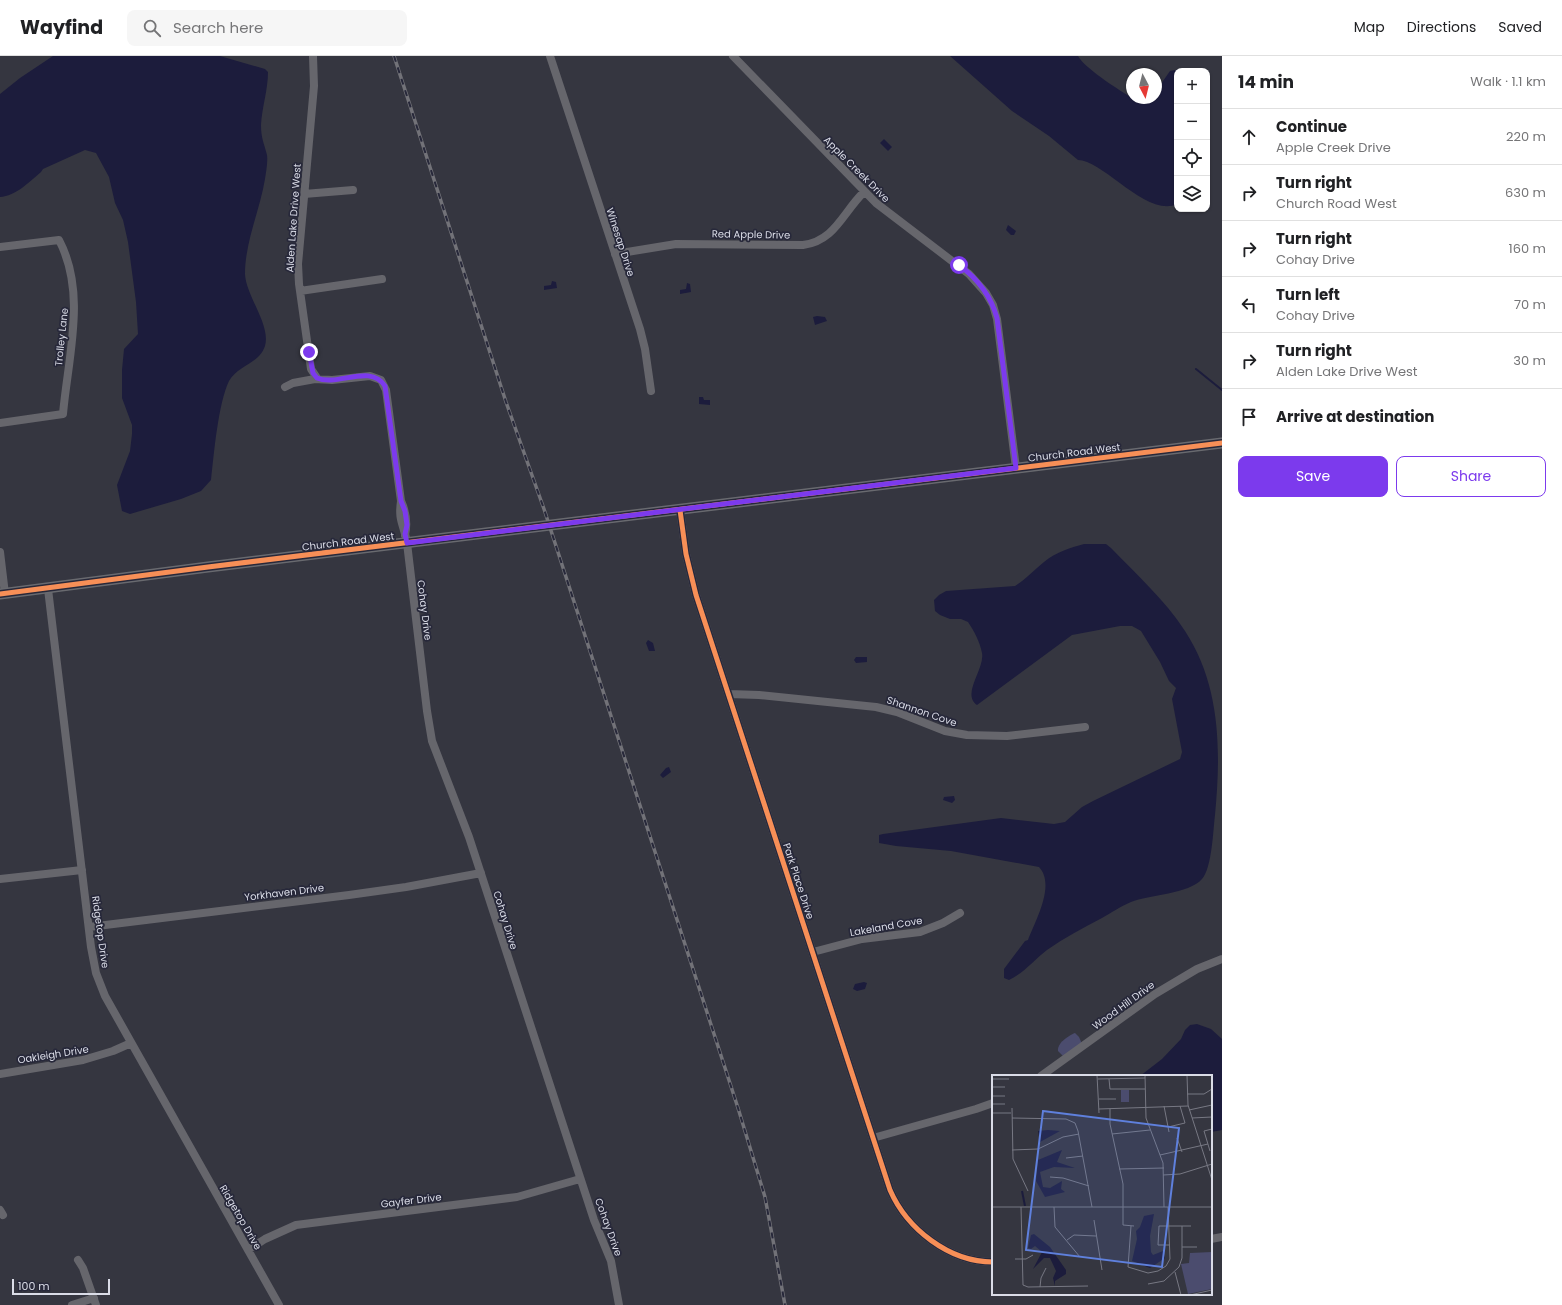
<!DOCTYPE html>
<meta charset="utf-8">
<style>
:root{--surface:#fff;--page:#f6f6f6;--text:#202124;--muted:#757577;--line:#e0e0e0;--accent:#7c3aed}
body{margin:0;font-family:Poppins,sans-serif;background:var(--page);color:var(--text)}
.controls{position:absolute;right:12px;top:12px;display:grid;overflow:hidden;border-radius:8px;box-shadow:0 1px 3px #0004}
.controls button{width:36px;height:36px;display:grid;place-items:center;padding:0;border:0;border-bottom:1px solid var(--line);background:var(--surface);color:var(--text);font:20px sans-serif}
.compass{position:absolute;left:1126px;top:12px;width:36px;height:36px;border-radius:50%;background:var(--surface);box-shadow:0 1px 3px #0004;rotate:173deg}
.scale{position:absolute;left:12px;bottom:10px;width:98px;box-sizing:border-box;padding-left:4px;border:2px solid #dadce7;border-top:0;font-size:11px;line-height:14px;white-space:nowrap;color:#dadce7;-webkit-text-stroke:3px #27283a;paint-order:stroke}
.stop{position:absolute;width:12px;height:12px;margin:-9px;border:3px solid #7c3aed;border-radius:50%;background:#fff}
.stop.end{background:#7c3aed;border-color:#fff;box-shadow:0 1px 4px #0008}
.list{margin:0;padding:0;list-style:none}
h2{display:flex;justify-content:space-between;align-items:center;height:52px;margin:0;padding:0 16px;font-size:17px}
h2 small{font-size:13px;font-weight:400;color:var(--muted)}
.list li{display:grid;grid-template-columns:26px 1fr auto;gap:12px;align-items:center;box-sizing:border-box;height:56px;padding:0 16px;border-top:1px solid var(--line)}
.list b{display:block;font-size:15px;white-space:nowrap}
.list p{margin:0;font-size:13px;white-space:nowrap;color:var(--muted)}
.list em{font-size:13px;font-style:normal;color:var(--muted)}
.actions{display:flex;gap:8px;padding:12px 16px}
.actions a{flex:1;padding:9px 0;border:1px solid var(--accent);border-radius:8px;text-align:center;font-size:14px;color:var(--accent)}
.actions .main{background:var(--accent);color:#fff}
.icon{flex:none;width:22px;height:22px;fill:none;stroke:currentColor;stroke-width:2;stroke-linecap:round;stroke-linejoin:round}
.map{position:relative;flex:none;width:1222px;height:1249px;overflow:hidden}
header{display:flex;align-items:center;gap:24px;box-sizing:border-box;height:56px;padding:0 20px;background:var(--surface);border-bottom:1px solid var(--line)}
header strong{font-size:19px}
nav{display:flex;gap:22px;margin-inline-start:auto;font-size:14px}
.search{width:280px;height:36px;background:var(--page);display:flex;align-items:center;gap:10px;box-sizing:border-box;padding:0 14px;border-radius:8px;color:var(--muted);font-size:15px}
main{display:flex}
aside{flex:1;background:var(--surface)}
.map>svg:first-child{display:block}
.green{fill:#4b4c6e}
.water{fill:#1c1c3c}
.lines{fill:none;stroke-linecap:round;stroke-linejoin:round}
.stream{stroke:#1c1c3c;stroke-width:2}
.street{stroke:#66666c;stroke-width:8}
.secondary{stroke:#696a6f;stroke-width:11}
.rail-casing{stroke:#727278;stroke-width:3.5}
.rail{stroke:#27283a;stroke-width:2;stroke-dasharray:6;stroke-linecap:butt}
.cycleway-casing{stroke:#27283a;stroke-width:8}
.cycleway{stroke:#f78f57;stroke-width:5}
.route{stroke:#7c3aed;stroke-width:5}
.labels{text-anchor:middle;stroke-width:3.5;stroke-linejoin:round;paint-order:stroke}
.street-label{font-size:10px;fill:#dadce7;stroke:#27283a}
.inset-river{fill:none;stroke:#1c1c3c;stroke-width:2}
.inset-road{fill:none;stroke:#777883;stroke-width:1}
.view{fill:#5f80dd;fill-opacity:0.15;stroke:#5f80dd;stroke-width:2}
.inset-edge{fill:none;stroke:#dadce7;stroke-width:2}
</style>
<header>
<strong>Wayfind</strong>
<div class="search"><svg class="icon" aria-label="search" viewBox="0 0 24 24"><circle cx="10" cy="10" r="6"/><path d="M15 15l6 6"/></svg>Search here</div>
<nav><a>Map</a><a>Directions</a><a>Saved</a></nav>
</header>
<main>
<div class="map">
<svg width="1222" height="1249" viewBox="0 0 1222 1249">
<rect width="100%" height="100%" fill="#353640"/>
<path class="green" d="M 1075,977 L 1079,981 L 1082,988 L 1064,1001 L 1058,995 C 1057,987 1068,980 1075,977 Z"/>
<path class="water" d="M 53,0 L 220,0 L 265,13 L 268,16 C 268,34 262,51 261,69 C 261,82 264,87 267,99 C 268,106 266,116 265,123 C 260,154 245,185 245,218 C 246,240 271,269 265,290 C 259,308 238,309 229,325 C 218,348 214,398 211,424 L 201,435 L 181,443 L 130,458 L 122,455 L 117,429 L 130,395 L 132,378 L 132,369 L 122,342 L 122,314 L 124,293 L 138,278 L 136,246 L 128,186 L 123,164 L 115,147 L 109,121 L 96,97 L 85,94 L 43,113 L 41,116 C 29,126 16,140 0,141 L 0,38 L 20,22 Z
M 950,0 L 1078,0 C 1085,13 1125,38 1139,46 L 1143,47 L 1151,42 L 1156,42 L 1156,35 L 1170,15 L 1186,12 L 1192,15 L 1177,15 L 1177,148 C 1147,162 1103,104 1078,104 L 1049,80 L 1012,55 Z
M 884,83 L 892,91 L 888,95 L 880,87 Z
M 1008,169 L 1016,175 L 1014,179 L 1011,179 L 1006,174 Z
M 552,225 L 556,226 L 557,232 L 544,234 L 544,230 L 551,229 Z
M 687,227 L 690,228 L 691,236 L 680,238 L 680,234 L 686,233 Z
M 817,260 L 825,261 L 827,265 L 815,269 L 813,261 Z
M 699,341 L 703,341 L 704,344 L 710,344 L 710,349 L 699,348 Z
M 1084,488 L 1106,488 L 1111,492 C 1136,518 1165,544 1185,575 C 1221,630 1221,696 1215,759 C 1213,775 1212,812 1202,823 C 1189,838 1149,839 1131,846 C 1121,850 1111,857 1102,862 C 1083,872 1064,882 1047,894 C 1034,904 1024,917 1009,924 L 1004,922 L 1004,913 L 1025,885 L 1028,884 C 1035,865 1056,829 1039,811 L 951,795 L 896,790 L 879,787 L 879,779 L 883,778 L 1001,762 L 1054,768 L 1065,766 L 1082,751 L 1093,745 L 1180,703 L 1182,696 L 1172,643 L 1176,632 L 1169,625 L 1160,606 L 1141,575 L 1132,570 L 1120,570 L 1072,579 L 977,649 C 961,638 985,613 982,597 C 980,586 974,575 968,566 L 961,563 L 950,563 L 940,559 L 935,555 L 934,544 L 939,539 L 946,535 L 1015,530 C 1026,523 1034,514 1044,506 C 1056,496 1070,492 1084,488 Z
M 648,584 L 653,587 L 655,595 L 649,595 L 646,587 Z
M 856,601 L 867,601 L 867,606 L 856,607 L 854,604 Z
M 666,712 L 669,711 L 671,716 L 663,722 L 660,719 Z
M 954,740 L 955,744 L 952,747 L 943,744 L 944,741 Z
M 864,926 L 867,927 L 865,933 L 857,935 L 853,933 L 855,928 Z
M 1197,968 L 1211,973 L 1222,983 L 1222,1074 L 1211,1076 L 1211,1020 L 1140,1020 L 1162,1003 L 1181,983 L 1185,974 L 1190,969 Z"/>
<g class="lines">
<path class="stream" d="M 1196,313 L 1222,334"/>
<path class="street" d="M 313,0 L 314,30 L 298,208 L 299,228 L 311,313 L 317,322
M 550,0 L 640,273 L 645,293 L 651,335
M 733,0 L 876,147 L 969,218 L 986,237 L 993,249 L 997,263 L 1016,412
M 304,138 L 353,134
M 0,191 L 59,184 C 87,237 68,301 63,358 L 0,367
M 615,198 L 676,188 L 803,189 C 835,185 843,156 864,136
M 300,235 L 382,223
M 285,331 L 293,327 L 315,323 L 332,324 L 370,320 L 381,324 L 386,334 L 401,445 C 406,456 408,466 405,479
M 401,445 C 398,466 404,468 407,487 L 427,655 L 432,685 L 469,781 L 594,1164 L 611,1205 L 619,1249
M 680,454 L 686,498 L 696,539 L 890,1134 C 907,1173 949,1206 993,1206
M 0,496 L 5,538
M 48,533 L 91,891 L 96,917 L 105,940 L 279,1249
M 729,638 L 759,639 L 876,651 L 897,656 L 945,675 L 967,679 L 1007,680 L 1085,671
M 0,823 L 82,814
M 89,871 L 349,839 L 406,831 L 481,817
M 813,896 L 862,883 L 920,876 L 943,867 L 960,857
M 0,1018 L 83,1004 L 113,995 L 131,987
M 1041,1020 L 1155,938 L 1197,913 L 1222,903
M 873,1082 L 976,1053 L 993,1047
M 0,1154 L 3,1159
M 1211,1183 L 1222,1181
M 248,1194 L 265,1183 L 296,1169 L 517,1141 L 580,1123
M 78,1204 L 83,1212 L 96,1249
M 72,1249 L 94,1242"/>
<path class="secondary" d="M 0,538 L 208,511 L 1222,387"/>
<defs>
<path id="rail" d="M 394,0 L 506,346 L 544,453 L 738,1052 L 765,1141 L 785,1249"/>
</defs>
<use href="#rail" class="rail-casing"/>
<use href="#rail" class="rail"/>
<defs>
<path id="cycleway" d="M 680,454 L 686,498 L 696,539 L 890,1134 C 907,1173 949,1206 993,1206
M 0,538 L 208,511 L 1222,387"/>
</defs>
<use href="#cycleway" class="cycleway-casing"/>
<use href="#cycleway" class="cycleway"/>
</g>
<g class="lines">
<path class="route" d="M 309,296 L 313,317 L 317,322 C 338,331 370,307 385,330 L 401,445 L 405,455 L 407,469 L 405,478 L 407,487 L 1016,412 L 997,262 C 991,240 978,223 959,209"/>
</g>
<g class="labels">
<g class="street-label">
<text transform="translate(857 113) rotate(45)" y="4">Apple Creek Drive</text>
<text transform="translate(293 162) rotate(-86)" y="4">Alden Lake Drive West</text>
<text transform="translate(751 178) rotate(1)" y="4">Red Apple Drive</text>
<text transform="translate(621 186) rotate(72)" y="4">Winesap Drive</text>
<text transform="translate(61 281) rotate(-84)" y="4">Trolley Lane</text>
<text transform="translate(1074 396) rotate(-7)" y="4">Church Road West</text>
<text transform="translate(348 485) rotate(-7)" y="4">Church Road West</text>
<text transform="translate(425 554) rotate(83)" y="4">Cohay Drive</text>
<text transform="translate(922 655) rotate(19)" y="4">Shannon Cove</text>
<text transform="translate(799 825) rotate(72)" y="4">Park Place Drive</text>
<text transform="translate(284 836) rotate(-7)" y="4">Yorkhaven Drive</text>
<text transform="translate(506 864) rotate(73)" y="4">Cohay Drive</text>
<text transform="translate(886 870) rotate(-10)" y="4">Lakeland Cove</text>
<text transform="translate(101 876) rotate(82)" y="4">Ridgetop Drive</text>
<text transform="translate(1123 949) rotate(-36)" y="4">Wood Hill Drive</text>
<text transform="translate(53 998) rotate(-9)" y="4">Oakleigh Drive</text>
<text transform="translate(411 1144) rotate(-7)" y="4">Gayfer Drive</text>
<text transform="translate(241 1161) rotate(60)" y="4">Ridgetop Drive</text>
<text transform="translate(609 1171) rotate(70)" y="4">Cohay Drive</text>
</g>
</g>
<g transform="translate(992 1019)">
<rect width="220" height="220" fill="#353640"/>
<path d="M 129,15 L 137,15 L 137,27 L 129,27 ZM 220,177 L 220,214 L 196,219 L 189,189 L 197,188 L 198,178 Z" fill="#4b4c6e"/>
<path d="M 56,55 L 68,56 L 48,67 L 46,56 ZM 70,75 L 65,87 L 83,93 L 62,92 L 48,97 L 51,112 L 58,113 L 70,106 L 69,114 L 73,117 L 53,122 L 44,106 L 46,85 ZM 162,139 L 158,161 L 159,177 L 161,180 L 171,176 L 173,183 L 158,193 L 140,186 L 145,164 L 144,156 L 148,152 L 152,141 ZM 42,159 L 58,172 L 74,195 L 74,199 L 63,206 L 63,211 L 61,203 L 64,196 L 58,183 L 52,183 L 41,194 L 50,177 L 43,171 L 39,174 L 36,173 L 39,160 Z" fill="#1c1c3c"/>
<path class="inset-river" d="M 30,116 L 33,131"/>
<path class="inset-road" d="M 105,0 L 107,38M 153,0 L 154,43 L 171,88 L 172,132M 195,0 L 196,30 L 220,105M 0,4 L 17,4M 106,4 L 153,3M 117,4 L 118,14 L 153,14M 0,12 L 13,12M 195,19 L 212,19 L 220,14M 0,21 L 13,21M 107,24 L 124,24M 0,29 L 13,29M 172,31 L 177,57M 20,33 L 21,84 L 36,116M 107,34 L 196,31M 118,34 L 118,49 L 131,109 L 131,150 L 142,151M 197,35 L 220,30M 0,38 L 19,38M 20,43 L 74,44 L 83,48 L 86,56 L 100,132M 200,43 L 220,42M 176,52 L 193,48 L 188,31M 120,59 L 158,55M 185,63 L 190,77M 20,75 L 46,74 L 71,62 L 87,59M 218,76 L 212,56 L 220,54M 168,80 L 216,69M 74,83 L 91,81M 127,94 L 172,93M 171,100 L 188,99 L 220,89M 58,102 L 71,103 L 97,111M 0,132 L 220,132M 29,132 L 31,210 L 36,212 L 96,211M 62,132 L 63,152 L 88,182M 102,145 L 110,195M 139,151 L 136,192 L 156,198 L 166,196 L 174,191 L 178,184 L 176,132M 75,165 L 82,160 L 104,161M 178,170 L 166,170 L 167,151 L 199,151M 190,172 L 205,172M 23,184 L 34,184 L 41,180M 183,197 L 189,220M 156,209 L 172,206 L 187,192 L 190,183 L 190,151M 48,212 L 49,203 L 54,193M 198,220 L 220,215"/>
<path class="view" d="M 51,36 L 187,53 L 170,192 L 34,175 Z"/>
<rect width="220" height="220" class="inset-edge"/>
</g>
</svg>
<div class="controls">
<button>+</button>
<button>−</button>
<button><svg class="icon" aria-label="locate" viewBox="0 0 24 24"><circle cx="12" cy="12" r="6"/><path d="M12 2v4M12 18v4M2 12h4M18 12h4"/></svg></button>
<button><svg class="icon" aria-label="layers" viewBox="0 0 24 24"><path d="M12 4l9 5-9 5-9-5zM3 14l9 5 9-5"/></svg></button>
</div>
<svg class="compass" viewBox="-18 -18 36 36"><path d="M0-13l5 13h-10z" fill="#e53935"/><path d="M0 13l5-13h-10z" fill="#757577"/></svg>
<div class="scale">100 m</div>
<div class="stop" style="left:959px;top:209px"></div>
<div class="stop end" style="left:309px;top:296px"></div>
</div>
<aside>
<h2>14 min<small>Walk · 1.1 km</small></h2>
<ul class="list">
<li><svg class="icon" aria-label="ahead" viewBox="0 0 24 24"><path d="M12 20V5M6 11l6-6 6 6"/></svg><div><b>Continue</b><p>Apple Creek Drive</p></div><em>220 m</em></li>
<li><svg class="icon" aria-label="right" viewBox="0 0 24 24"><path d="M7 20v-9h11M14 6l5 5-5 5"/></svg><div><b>Turn right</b><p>Church Road West</p></div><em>630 m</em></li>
<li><svg class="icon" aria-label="right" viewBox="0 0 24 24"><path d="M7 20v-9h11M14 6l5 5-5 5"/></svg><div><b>Turn right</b><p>Cohay Drive</p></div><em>160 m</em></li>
<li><svg class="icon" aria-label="left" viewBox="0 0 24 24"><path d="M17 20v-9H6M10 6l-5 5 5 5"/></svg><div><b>Turn left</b><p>Cohay Drive</p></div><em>70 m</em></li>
<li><svg class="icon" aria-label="right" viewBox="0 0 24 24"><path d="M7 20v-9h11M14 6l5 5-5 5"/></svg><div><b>Turn right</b><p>Alden Lake Drive West</p></div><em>30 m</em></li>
<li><svg class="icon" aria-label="arrive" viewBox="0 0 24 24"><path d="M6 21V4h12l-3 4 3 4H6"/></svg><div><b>Arrive at destination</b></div></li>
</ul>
<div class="actions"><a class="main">Save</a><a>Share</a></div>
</aside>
</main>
